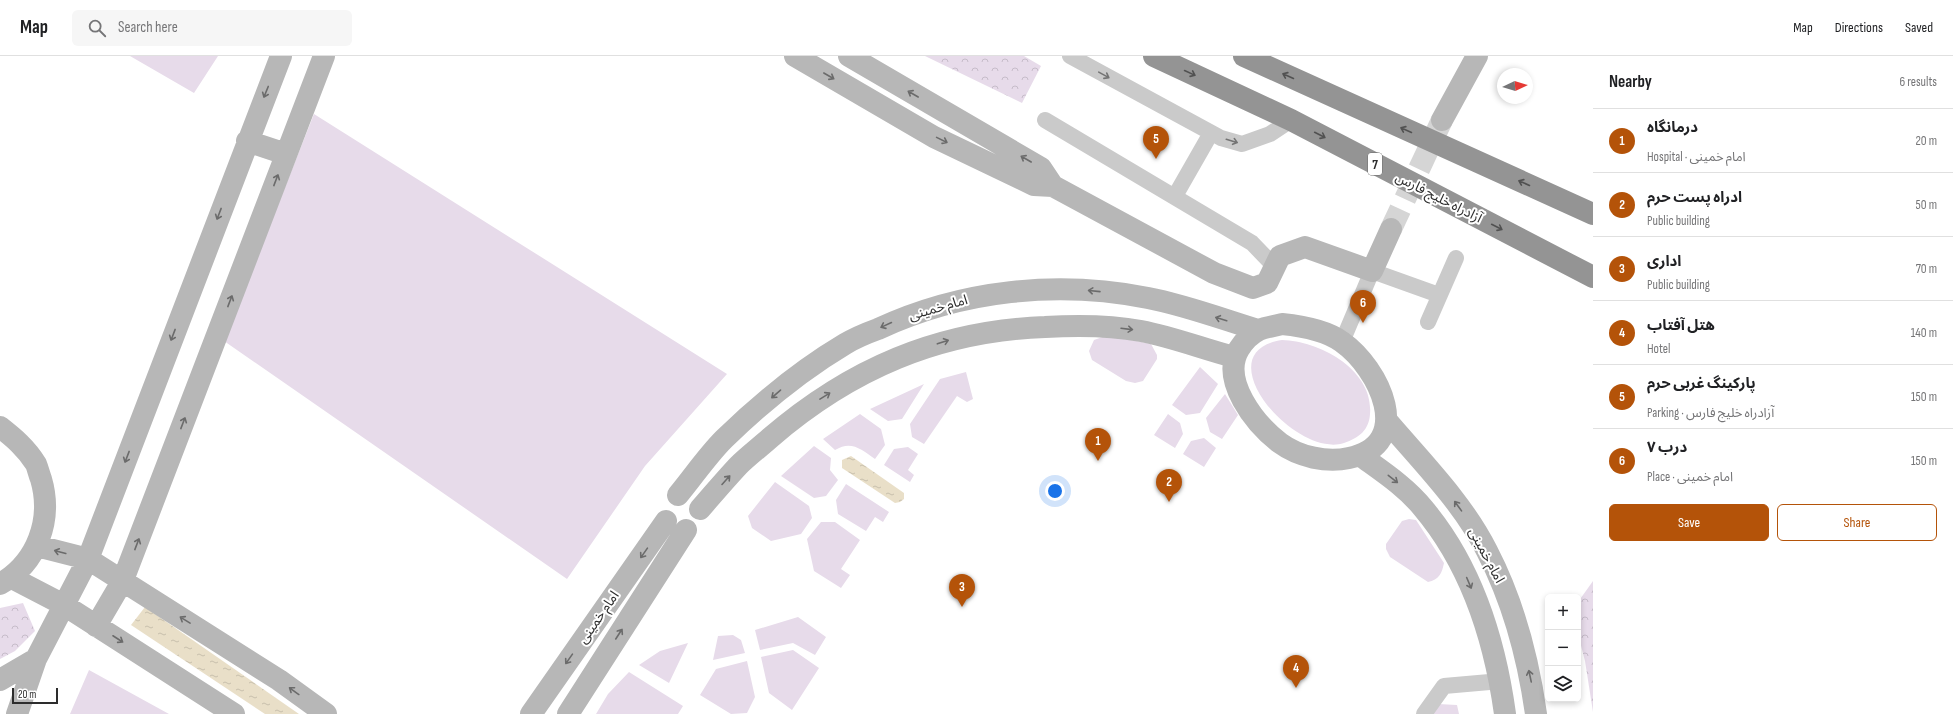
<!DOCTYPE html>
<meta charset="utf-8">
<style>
:root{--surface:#fff;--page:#f6f6f6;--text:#202124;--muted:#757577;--line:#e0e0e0;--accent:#b45309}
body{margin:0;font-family:"Sofia Sans Condensed","Noto Sans Arabic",sans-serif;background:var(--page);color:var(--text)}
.controls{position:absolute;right:12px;bottom:12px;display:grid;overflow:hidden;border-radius:6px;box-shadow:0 2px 6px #0003}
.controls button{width:36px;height:36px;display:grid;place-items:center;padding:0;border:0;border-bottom:1px solid var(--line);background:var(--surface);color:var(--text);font:20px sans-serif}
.compass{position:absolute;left:1497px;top:12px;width:36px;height:36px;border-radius:50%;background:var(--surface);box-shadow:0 2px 6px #0003;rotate:86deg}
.scale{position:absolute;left:12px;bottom:10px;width:46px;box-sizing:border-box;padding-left:4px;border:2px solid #2d2d2d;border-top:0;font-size:11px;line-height:14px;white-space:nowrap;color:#2d2d2d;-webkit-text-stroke:3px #fff;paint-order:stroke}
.you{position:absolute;left:1055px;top:435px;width:14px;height:14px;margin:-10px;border:3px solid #fff;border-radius:50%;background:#1a73e8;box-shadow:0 0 0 6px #1a73e833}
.badge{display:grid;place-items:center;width:26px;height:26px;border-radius:50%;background:var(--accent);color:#fff;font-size:13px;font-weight:700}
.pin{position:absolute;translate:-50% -33px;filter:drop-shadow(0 1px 2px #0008)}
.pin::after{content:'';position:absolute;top:21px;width:14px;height:12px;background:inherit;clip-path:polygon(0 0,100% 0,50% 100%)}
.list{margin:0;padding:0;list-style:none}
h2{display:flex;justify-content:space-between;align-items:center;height:52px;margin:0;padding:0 16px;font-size:17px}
h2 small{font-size:13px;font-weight:400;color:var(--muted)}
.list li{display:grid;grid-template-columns:26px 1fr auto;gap:12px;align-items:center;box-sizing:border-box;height:64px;padding:0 16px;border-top:1px solid var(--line)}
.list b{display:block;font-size:15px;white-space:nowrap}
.list p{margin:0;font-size:13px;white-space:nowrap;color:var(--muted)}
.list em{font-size:13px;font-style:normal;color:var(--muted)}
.actions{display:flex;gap:8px;padding:12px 16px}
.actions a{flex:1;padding:9px 0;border:1px solid var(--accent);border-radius:6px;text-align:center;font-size:14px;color:var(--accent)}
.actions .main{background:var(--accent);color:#fff}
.icon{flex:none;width:22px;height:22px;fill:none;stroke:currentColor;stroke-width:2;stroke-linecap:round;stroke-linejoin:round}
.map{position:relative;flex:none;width:1593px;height:658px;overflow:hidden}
header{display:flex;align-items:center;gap:24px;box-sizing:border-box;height:56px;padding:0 20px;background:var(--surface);border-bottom:1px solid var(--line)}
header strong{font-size:19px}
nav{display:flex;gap:22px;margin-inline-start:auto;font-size:14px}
.search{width:280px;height:36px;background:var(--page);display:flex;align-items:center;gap:10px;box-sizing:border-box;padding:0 14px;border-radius:6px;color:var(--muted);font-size:15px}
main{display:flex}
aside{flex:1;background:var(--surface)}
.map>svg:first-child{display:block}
.green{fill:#e7dbea}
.forest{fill:url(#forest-crowns)}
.water{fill:url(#water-ripples)}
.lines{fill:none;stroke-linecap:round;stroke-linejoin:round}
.secondary-tunnel{stroke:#d5d5d5;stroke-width:22;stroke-dasharray:22 11;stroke-linecap:butt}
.street{stroke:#cacaca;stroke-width:16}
.secondary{stroke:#b7b7b7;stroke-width:22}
.highway{stroke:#949494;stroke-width:22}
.oneway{stroke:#515151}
.oneway2{stroke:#747474}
.oneway3{stroke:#6b6b6b}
.labels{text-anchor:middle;stroke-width:4;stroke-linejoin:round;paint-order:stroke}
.shield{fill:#fff;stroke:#6c6c6c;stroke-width:1}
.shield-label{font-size:13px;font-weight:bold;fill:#2d2d2d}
.street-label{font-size:14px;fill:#2d2d2d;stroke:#fff}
</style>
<header>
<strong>Map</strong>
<div class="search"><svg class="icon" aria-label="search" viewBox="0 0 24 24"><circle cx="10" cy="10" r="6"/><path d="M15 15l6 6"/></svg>Search here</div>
<nav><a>Map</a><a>Directions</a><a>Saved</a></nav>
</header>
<main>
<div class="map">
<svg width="1593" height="658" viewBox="0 0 1593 658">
<defs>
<pattern id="forest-crowns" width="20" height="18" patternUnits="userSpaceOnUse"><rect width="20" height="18" fill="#e7dbea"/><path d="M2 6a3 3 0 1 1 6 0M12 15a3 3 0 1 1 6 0" fill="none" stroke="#c6bcc9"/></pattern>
<pattern id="water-ripples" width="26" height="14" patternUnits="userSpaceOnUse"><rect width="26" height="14" fill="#e9dfc8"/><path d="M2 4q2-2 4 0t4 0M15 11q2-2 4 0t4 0" fill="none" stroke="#c8c0ac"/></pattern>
</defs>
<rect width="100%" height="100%" fill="#fff"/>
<path class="green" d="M 130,0 L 218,0 L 194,37 Z
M 314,58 L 727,318 L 645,410 L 567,523 L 224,285 Z
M 1108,279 L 1151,288 L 1157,299 L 1157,303 L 1143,325 L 1135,327 L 1126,325 L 1092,304 L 1089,295 L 1094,284 Z
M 1282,284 C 1320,285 1374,314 1370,358 C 1369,374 1359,382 1344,387 C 1295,403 1203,296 1282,284 Z
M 1200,311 L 1218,328 L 1200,357 L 1186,359 L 1172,349 Z
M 966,316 L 973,343 L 967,346 L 957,340 L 924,388 L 912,381 L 910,368 L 940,323 Z
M 924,328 L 902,363 L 888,365 L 870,353 Z
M 1225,338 L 1238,359 L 1222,383 L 1210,376 L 1206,362 Z
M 860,358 L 881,373 L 885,389 L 875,403 C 861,393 851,384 835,394 L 823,383 Z
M 1168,358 L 1180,367 L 1183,378 L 1175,392 L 1154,379 Z
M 1204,382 L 1216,392 L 1204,411 L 1183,398 L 1191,385 Z
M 814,390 L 831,402 L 830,414 L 838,424 L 826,440 L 814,442 L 781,420 Z
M 908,391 L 918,398 L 908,414 L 914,419 L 910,426 L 884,409 L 894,393 Z
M 775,426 L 809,450 L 812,462 L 801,478 L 771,485 L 752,472 L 748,460 Z
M 846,428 L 889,456 L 883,466 L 875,461 L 866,475 L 838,458 L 836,444 Z
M 1409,463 L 1416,464 L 1444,507 C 1442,517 1439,524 1428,526 L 1390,501 L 1386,493 L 1386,488 L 1402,465 Z
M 821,466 L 835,466 L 860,484 L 841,513 L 850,519 L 841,532 L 814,515 L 807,483 Z
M 798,561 L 826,581 L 815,599 L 793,587 L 760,594 L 755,574 Z
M 733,579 L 741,584 L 745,597 L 713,604 L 718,580 Z
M 688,587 L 669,627 L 639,609 L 660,595 Z
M 793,594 L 819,612 L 792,654 L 769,637 L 761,601 Z
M 747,605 L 755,641 L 747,657 L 731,658 L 700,639 L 716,613 Z
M 89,614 L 169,658 L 70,658 Z
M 629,616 L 683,650 L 678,658 L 596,658 L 608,638 Z
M 1438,648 L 1457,649 L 1459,658 L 1430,658 Z"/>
<path class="forest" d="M 925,0 L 1024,0 L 1041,10 L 1022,47 Z
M 1593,525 L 1593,656 L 1585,605 L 1578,578 L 1578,546 Z
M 23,547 L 35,575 L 15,595 L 0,603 L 0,552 Z"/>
<path class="water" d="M 851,400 L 904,437 L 904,443 L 900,446 L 895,447 L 842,412 L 842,404 Z
M 145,551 L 299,658 L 265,658 L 131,569 Z"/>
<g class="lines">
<path class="secondary-tunnel" d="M 1391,173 L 1442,64"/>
<path class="street" d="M 1070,0 L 1221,82 L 1242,88 L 1270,78 L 1291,64
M 1045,64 L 1252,187 L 1275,211
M 1175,140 L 1211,77
M 1428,266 L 1456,202
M 1342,286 L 1372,215 L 1439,239
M 1424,658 L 1444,630 L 1501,625"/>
<path class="secondary" d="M 795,0 L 934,81 L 1034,129 L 1053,130 L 1214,217 L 1253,232 L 1267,227 L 1280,200 L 1305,191 L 1372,215 L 1391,173
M 849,0 L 1041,112 L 1053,130
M 1442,64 L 1477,0
M 247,85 L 286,98
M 1282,268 C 1302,270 1326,274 1342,286 C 1379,312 1416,388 1349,402 C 1327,407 1299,401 1280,387 C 1255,368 1220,324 1239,293 C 1244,285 1251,278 1259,274 C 1266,271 1275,270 1282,268 Z
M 1387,365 C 1422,406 1463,447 1487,495 C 1514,547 1528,601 1536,658
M 0,371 C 14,382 26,392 36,408 C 38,413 39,418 41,423 C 53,464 37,507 0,528
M 1361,400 C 1383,416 1406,431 1423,452 C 1472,510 1495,585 1505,658
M 678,439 C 693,421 707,400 724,383 C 759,349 803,313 845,288 C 855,282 867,277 878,273 C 962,234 1057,224 1148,242 C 1185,249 1222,263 1258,274
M 700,453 C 713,438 725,424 738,410 C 748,400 760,391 770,382 C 850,313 938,275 1045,271 C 1077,269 1109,269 1141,275 C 1173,281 1203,293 1234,301
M 37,490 L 88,503 L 279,624 L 326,658
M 12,522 L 64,549 L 234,658
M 96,570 L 123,524 L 324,0
M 0,624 L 36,603
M 17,658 L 36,603 L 88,503 L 281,0
M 531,658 L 666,465
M 568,658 L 686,474"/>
<path class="highway" d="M 1154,0 L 1291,64 L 1593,221
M 1244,0 L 1593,158"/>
</g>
<defs><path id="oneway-shaft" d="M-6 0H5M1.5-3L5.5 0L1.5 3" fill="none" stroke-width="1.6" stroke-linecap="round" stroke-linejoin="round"/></defs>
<g class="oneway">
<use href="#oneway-shaft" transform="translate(1190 17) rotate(25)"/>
<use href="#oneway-shaft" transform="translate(1288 20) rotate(-156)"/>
<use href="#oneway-shaft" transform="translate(1406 74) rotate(-156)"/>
<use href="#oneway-shaft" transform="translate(1320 79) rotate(27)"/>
<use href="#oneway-shaft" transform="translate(1524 127) rotate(-156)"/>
<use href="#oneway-shaft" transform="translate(1497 171) rotate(27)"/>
</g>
<g class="oneway2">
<use href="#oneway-shaft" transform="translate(1104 19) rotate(29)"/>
<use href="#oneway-shaft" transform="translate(1232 85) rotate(17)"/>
</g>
<g class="oneway3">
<use href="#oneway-shaft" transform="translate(829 20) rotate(30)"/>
<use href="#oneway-shaft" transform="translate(266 36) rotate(112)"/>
<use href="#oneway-shaft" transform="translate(913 38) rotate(-150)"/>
<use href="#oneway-shaft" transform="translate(942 84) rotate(26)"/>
<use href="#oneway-shaft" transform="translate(1026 103) rotate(-150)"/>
<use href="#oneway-shaft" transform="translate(276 124) rotate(-69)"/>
<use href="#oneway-shaft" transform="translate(219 158) rotate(111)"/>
<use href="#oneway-shaft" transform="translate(1094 235) rotate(-174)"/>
<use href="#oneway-shaft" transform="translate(230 245) rotate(-69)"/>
<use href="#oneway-shaft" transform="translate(1221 263) rotate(-163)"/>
<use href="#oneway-shaft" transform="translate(886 269) rotate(155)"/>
<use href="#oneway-shaft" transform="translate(1127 273) rotate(7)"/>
<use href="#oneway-shaft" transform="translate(173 279) rotate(111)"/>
<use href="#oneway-shaft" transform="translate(943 286) rotate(-18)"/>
<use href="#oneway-shaft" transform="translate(776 338) rotate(139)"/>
<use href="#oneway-shaft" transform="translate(825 340) rotate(-32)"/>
<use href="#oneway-shaft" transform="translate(183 367) rotate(-69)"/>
<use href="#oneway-shaft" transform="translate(127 401) rotate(111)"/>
<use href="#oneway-shaft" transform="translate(1393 423) rotate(38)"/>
<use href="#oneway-shaft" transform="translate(726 424) rotate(-48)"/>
<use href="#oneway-shaft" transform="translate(1458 450) rotate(-126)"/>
<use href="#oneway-shaft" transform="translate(137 488) rotate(-69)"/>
<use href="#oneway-shaft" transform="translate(60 496) rotate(-165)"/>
<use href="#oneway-shaft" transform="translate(644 497) rotate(125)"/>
<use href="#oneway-shaft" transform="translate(1469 527) rotate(67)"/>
<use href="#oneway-shaft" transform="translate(185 564) rotate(-148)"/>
<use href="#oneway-shaft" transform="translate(619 578) rotate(-57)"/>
<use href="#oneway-shaft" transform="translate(118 583) rotate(33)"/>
<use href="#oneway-shaft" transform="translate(569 603) rotate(125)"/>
<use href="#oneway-shaft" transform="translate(1530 620) rotate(-102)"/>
<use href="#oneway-shaft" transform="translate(294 635) rotate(-144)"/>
</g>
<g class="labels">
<rect class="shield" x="1368" y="97" width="14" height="22" rx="3"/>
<g class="shield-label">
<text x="1375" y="113">7</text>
</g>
<g class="street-label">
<text transform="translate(1439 141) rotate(27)" y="5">آزادراه خلیج فارس</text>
<text transform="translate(938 251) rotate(-16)" y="5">امام خمینی</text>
<text transform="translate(1487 499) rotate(62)" y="5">امام خمینی</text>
<text transform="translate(598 561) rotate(-55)" y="5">امام خمینی</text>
</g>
</g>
</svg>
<div class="controls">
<button>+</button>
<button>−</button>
<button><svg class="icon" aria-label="layers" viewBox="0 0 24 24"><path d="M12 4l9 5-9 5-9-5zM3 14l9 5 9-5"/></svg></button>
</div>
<svg class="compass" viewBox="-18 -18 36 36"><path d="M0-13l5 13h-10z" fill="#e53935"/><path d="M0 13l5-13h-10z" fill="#757577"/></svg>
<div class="scale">20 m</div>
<div class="you"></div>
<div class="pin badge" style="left:1098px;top:405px">1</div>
<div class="pin badge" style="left:1169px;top:446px">2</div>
<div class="pin badge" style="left:962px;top:551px">3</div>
<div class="pin badge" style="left:1296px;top:632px">4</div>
<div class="pin badge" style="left:1156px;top:103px">5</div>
<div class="pin badge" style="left:1363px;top:267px">6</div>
</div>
<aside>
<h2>Nearby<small>6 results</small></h2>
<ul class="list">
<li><span class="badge">1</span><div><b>درمانگاه</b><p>Hospital · امام خمینی</p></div><em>20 m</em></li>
<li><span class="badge">2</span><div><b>ادراه پست حرم</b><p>Public building</p></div><em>50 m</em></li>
<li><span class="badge">3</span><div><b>اداری</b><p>Public building</p></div><em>70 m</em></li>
<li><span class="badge">4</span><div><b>هتل آفتاب</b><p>Hotel</p></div><em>140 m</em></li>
<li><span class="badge">5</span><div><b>پارکینگ غربی حرم</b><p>Parking · آزادراه خلیج فارس</p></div><em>150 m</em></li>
<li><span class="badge">6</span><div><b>درب ۷</b><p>Place · امام خمینی</p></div><em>150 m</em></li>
</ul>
<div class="actions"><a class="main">Save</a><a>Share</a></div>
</aside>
</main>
